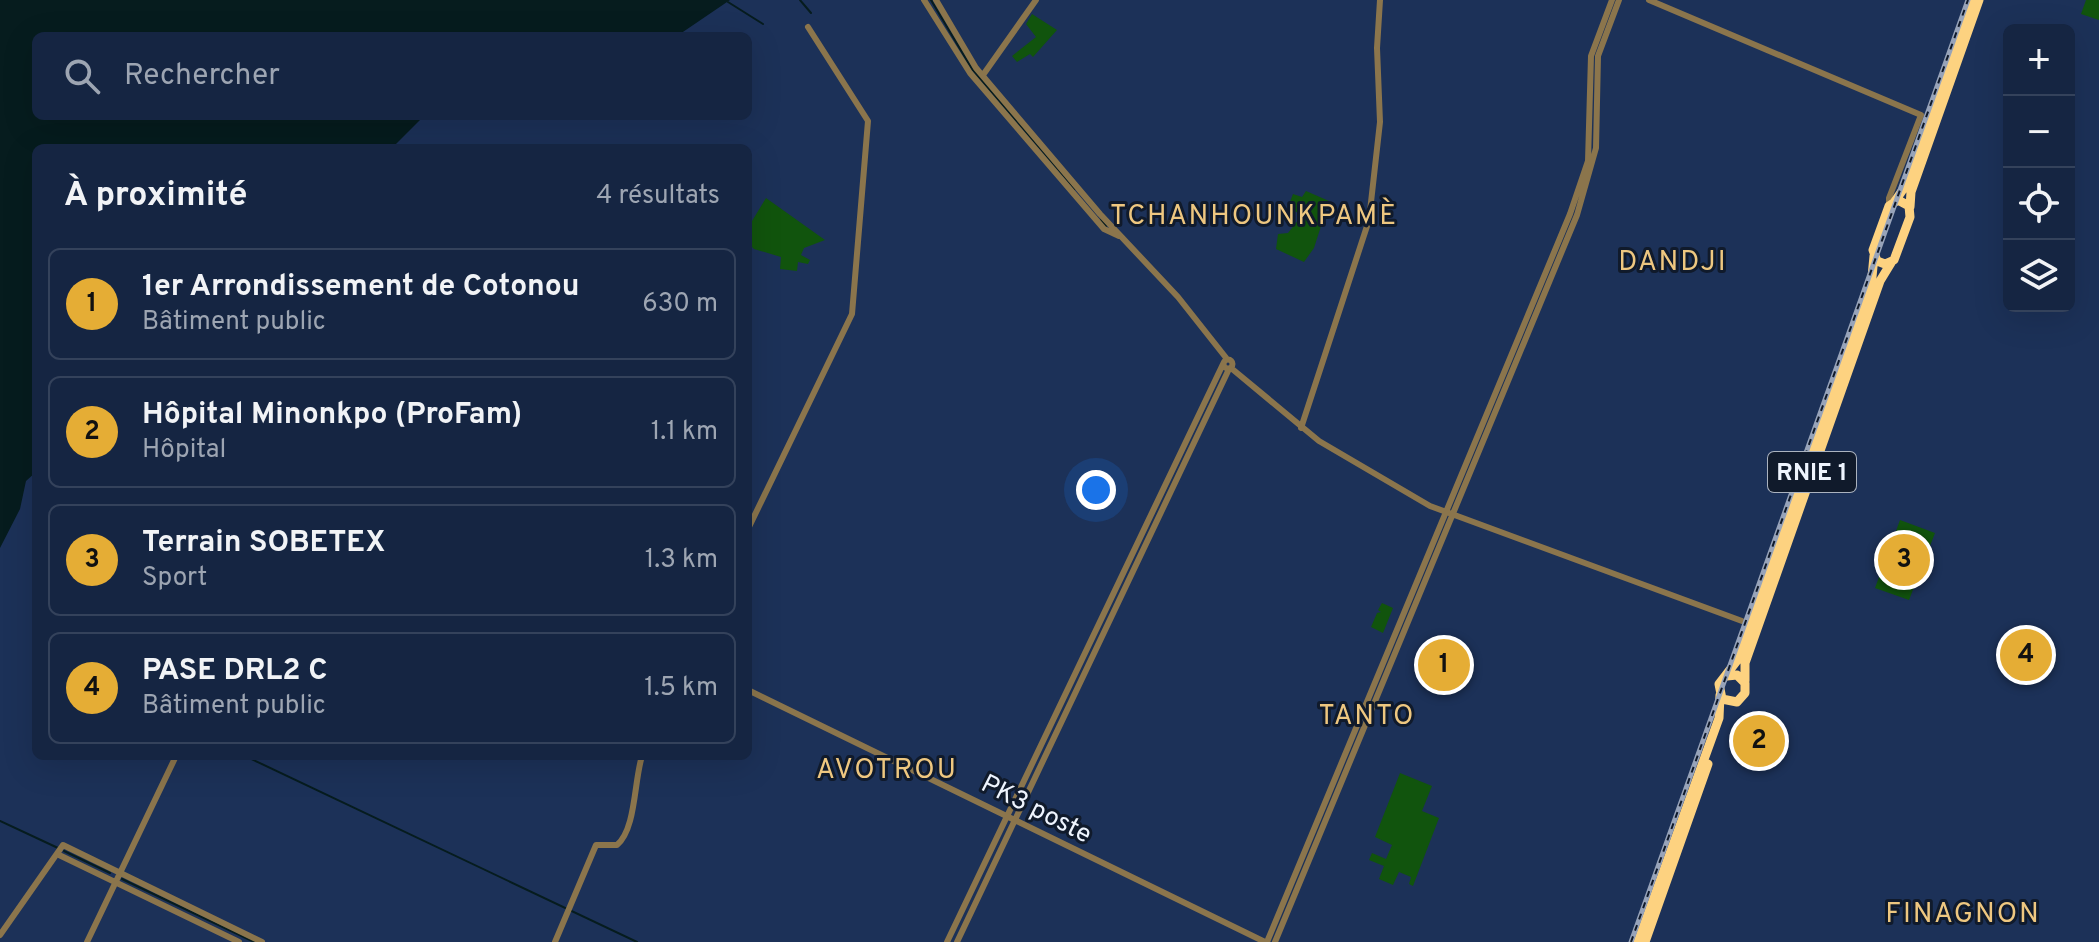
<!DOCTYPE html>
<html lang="fr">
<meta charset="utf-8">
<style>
:root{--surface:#152542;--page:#1e2d49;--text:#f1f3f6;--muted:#9da5b2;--line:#34425b;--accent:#e5ad35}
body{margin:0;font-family:Overpass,sans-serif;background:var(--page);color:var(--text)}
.controls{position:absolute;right:24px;top:24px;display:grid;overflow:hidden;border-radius:12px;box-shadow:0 8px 32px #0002}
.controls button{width:72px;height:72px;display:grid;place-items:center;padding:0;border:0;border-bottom:2px solid var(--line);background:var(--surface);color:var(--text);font:40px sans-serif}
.you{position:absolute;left:1096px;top:490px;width:28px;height:28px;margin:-20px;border:6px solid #fff;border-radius:50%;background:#1a73e8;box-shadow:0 0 0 12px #1a73e833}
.badge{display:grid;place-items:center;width:52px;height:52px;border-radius:50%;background:var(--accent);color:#111;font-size:26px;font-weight:700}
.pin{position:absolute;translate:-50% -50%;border:4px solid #fff;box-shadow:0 2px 8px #0006}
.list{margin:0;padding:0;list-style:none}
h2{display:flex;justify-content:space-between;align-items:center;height:104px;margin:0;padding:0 32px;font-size:34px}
h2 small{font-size:26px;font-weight:400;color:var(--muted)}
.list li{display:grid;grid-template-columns:52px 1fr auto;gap:24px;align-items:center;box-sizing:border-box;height:112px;margin:0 16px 16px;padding:0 16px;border:2px solid var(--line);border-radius:12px}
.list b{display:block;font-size:30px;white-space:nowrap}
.list p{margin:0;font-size:26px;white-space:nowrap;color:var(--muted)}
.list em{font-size:26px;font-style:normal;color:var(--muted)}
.icon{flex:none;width:44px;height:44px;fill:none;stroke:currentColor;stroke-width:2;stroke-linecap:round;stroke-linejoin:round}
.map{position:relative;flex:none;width:2099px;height:942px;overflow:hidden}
.search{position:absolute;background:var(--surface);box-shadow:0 8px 32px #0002;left:32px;top:32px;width:720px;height:88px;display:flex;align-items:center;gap:20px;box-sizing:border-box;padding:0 28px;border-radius:12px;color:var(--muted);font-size:30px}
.panel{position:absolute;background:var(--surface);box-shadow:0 8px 32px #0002;left:32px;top:144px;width:720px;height:616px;border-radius:12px}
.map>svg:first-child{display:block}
.green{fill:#11540d}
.water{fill:#061c1e}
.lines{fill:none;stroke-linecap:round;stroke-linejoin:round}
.stream{stroke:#061c1e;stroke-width:2}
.minor{stroke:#8b754c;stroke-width:6}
.highway{stroke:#fdd280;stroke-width:9}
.rail-casing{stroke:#97a3b9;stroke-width:5}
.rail{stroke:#101a2b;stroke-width:2;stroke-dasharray:6;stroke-linecap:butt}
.labels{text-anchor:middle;stroke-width:6;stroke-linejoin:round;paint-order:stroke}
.shield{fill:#101a2b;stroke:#abb3bf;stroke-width:2}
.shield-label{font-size:24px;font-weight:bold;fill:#eef4fe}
.street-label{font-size:26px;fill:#eef4fe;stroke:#101a2b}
.neighbourhood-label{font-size:28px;letter-spacing:2px;fill:#eec780;stroke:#101a2b}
</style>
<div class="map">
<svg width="2099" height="942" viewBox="0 0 2099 942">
<rect width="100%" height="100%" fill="#1c3158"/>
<path class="green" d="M 2086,0 L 2099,0 L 2099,20 L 2081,14 Z
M 1032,14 L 1057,30 L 1033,57 L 1030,54 L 1017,62 L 1012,56 L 1036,37 L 1026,24 Z
M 1306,191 L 1329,201 L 1314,248 L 1304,262 L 1276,249 L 1278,234 L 1288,233 L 1299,219 L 1298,213 L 1288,207 L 1293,194 L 1302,197 Z
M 766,198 L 825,240 L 804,248 L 801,255 L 810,260 L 808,264 L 798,262 L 797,271 L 780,269 L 781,257 L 754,249 L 748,243 L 749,226 Z
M 1900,520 L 1935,533 L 1909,600 L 1875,588 Z
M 1382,603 L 1393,608 L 1383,633 L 1371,627 L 1377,613 L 1381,612 L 1378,610 Z
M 1400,773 L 1432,786 L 1422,811 L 1439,818 L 1413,886 L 1409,884 L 1411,877 L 1399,872 L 1393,885 L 1379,879 L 1384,866 L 1369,860 L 1372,853 L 1386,859 L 1392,845 L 1375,837 Z"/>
<path class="water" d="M 0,0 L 730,0 L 677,36 L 36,36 L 36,116 L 424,116 L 392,148 L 36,148 L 36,472 L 26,481 L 20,509 L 0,548 Z"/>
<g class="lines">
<path class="stream" d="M 800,0 L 811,13
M 931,0 L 972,69 L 1075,189
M 728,2 L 763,24
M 1101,220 L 1106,226
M 245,756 L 637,942
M 0,821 L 58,848
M 64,851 L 110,873
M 122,879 L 254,942"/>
<path class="minor" d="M 924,0 L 970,73 L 1104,229 L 1119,236
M 936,0 L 976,68 L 1100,214 L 1178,297 L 1227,359
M 1649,0 L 1921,115 L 1889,198 L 1889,206
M 983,75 L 1036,0
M1223.5 364a4.5 4.5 0 1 1 9 0a4.5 4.5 0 1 1-9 0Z
M 1231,368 L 1319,441 L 1430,506 L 1742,621
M 1301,428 L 1369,220 L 1380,122 L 1377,48 L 1380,0
M 748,529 L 852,314 L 868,121 L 808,27
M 748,690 L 1265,942
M 57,854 L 239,942
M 0,935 L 63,845 L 262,942
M 87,942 L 176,756
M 555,942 L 596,845 L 617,845 C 636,829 634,781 642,756
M 947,942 L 1224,362
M 957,942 L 1229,369
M 1267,942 L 1570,214 L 1588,161 L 1591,56 L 1612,0
M 1275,942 L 1577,215 L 1596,148 L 1598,56 L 1619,0"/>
<path class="highway" d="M 1898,200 L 1909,206 L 1910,217 L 1894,260 L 1885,264 L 1877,261 L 1873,250 L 1889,206 Z
M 1895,201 L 1904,188 L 1972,0
M 1910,207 L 1911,192 L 1979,0
M 1727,676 L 1737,675 L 1745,683 L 1745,693 L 1737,702 L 1722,699 L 1719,684 L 1739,658 L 1872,277 L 1874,256
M 1745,681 L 1745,663 L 1880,281 L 1891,263
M 1638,942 L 1719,718 L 1720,695
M 1645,942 L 1708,764"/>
<defs>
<path id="rail" d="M 1631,942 L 1968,0"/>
</defs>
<use href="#rail" class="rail-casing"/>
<use href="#rail" class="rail"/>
</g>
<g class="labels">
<rect class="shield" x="1768" y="452" width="88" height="40" rx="6"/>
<g class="shield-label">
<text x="1812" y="480">RNIE 1</text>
</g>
<g class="street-label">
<text transform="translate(1037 808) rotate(27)" y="9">PK3 poste</text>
</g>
<g class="neighbourhood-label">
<text x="1254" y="224">TCHANHOUNKPAMÈ</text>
<text x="1673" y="270">DANDJI</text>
<text x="1367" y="724">TANTO</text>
<text x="887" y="778">AVOTROU</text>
<text x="1963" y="922">FINAGNON</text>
</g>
</g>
</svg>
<div class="controls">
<button>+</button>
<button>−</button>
<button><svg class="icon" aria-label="locate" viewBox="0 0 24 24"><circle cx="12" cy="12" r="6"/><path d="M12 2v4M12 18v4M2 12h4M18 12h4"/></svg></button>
<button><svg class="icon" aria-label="layers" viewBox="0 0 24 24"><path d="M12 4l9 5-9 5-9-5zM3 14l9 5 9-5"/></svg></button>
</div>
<div class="you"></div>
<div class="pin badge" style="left:1444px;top:665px">1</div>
<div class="pin badge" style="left:1759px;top:741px">2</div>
<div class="pin badge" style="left:1904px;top:560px">3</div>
<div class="pin badge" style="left:2026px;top:655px">4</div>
<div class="search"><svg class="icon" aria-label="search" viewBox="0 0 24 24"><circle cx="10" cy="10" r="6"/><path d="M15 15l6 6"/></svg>Rechercher</div>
<section class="panel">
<h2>À proximité<small>4 résultats</small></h2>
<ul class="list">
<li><span class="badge">1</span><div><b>1er Arrondissement de Cotonou</b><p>Bâtiment public</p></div><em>630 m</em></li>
<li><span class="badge">2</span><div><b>Hôpital Minonkpo (ProFam)</b><p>Hôpital</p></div><em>1.1 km</em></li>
<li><span class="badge">3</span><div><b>Terrain SOBETEX</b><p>Sport</p></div><em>1.3 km</em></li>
<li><span class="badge">4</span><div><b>PASE DRL2 C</b><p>Bâtiment public</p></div><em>1.5 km</em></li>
</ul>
</section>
</div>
